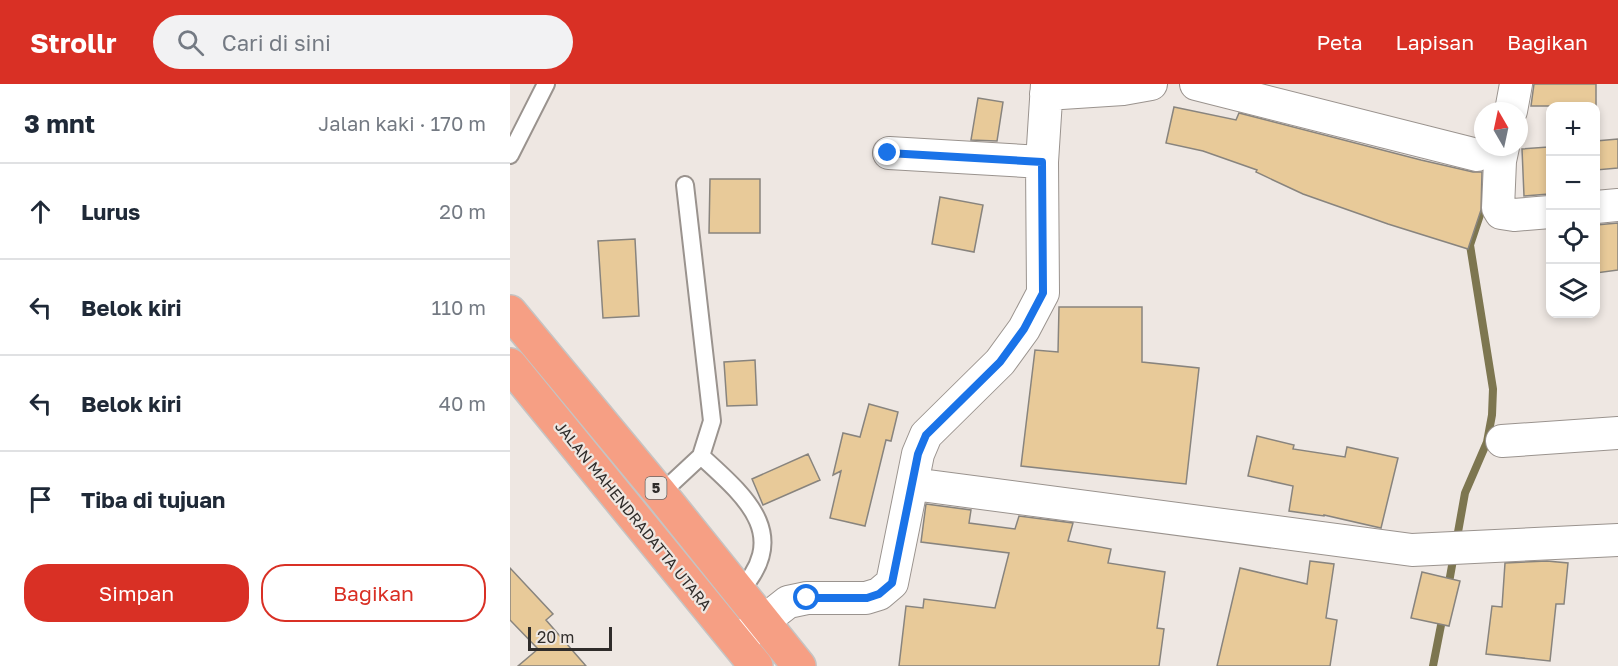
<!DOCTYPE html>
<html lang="id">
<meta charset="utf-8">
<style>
:root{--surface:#fff;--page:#f2f2f3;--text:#1f2937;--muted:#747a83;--line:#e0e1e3;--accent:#d93025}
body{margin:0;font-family:"Golos Text",sans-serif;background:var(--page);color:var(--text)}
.controls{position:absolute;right:18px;top:18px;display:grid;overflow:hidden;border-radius:12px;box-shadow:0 3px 9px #0003}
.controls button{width:54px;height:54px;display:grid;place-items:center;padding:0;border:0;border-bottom:2px solid var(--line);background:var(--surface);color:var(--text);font:30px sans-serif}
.compass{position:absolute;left:964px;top:18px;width:54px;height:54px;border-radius:50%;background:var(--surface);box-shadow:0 3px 9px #0003;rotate:351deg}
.scale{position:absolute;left:18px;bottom:15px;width:84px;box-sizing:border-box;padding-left:6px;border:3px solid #2f2c2a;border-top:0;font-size:16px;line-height:21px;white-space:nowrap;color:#2f2c2a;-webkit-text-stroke:4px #eee7e2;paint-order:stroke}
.stop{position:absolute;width:18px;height:18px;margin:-14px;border:4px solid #1a73e8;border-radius:50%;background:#fff}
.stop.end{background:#1a73e8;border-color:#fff;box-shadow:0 2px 6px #0008}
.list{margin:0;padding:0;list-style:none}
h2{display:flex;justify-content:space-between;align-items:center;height:78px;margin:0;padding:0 24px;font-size:26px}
h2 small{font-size:20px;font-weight:400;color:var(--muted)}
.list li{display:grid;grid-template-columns:39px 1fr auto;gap:18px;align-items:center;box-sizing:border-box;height:96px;padding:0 24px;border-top:2px solid var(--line)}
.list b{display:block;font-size:22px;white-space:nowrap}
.list em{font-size:20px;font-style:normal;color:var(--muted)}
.actions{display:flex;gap:12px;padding:18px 24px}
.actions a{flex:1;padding:14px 0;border:2px solid var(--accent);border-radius:24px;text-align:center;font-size:21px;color:var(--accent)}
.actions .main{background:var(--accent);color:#fff}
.icon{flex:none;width:33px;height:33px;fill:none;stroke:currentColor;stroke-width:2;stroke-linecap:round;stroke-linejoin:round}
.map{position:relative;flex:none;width:1108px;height:582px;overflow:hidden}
header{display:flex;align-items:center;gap:36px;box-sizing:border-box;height:84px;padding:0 30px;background:var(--accent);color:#fff}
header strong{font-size:28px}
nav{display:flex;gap:33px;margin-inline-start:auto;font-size:21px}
.search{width:420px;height:54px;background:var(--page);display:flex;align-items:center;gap:15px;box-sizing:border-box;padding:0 21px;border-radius:33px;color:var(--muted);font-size:22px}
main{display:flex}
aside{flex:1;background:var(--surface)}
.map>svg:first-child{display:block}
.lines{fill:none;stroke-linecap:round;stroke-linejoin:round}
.stream{stroke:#7d7650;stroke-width:8}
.building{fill:#e8ca99;stroke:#88847e;stroke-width:1.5}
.service-casing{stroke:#9a938e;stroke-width:20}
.minor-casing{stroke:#9a938e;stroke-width:34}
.trunk-casing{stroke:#c5c4c3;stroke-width:36}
.service{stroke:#fff;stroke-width:16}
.minor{stroke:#fff;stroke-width:32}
.trunk{stroke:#f69f84;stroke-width:33}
.route{stroke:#1a73e8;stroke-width:8}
.labels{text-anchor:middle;stroke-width:4.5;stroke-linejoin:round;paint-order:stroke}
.shield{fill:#eee7e2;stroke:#686461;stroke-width:1.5}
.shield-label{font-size:14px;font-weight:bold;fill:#2f2c2a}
.street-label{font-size:15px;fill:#2f2c2a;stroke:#eee7e2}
</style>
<header>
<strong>Strollr</strong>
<div class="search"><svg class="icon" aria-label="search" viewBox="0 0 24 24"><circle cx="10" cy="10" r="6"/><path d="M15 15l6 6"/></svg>Cari di sini</div>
<nav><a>Peta</a><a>Lapisan</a><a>Bagikan</a></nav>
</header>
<main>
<aside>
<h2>3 mnt<small>Jalan kaki · 170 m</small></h2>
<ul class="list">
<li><svg class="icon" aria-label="ahead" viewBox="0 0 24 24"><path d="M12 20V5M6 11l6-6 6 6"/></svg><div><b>Lurus</b></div><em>20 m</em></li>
<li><svg class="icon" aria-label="left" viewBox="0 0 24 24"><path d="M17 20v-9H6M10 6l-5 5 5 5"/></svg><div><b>Belok kiri</b></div><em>110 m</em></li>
<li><svg class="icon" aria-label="left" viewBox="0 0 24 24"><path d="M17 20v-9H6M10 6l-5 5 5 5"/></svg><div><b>Belok kiri</b></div><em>40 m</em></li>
<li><svg class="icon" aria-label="arrive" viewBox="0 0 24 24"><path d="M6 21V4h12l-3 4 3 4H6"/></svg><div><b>Tiba di tujuan</b></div></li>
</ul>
<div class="actions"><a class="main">Simpan</a><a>Bagikan</a></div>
</aside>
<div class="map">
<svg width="1108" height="582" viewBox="0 0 1108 582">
<rect width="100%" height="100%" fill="#eee7e2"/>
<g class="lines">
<path class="stream" d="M 938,504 L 955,409 L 977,358 L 982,331 L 983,305 L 960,161 L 975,116
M 923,582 L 933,531"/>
</g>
<path class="building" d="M 1024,0 L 1086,0 L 1086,22 L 1021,22 Z
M 468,14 L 493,18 L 487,57 L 461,56 Z
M 664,23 L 726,36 L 729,29 L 911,76 L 963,88 L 972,88 L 971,126 L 958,165 L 878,140 L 793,110 L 746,88 L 747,86 L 693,67 L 656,59 Z
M 1108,55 L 1108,84 L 1086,86 L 1086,57 Z
M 1038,63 L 1039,110 L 1014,112 L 1012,65 Z
M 200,95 L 250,95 L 250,149 L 199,149 Z
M 430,113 L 473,121 L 464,168 L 422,160 Z
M 1108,139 L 1108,186 L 1086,189 L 1086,141 Z
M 125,155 L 129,232 L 93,234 L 88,157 Z
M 549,223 L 632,223 L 632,278 L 689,284 L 676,400 L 511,382 L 525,266 L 548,268 Z
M 245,276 L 247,321 L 217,322 L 214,278 Z
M 359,320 L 388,328 L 381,357 L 376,356 L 355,442 L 320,434 L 331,387 L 323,391 L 333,349 L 350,353 Z
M 747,352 L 784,361 L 783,365 L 835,373 L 837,363 L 888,374 L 871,444 L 814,431 L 814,432 L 779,427 L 783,402 L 738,392 Z
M 298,370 L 310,396 L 253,421 L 242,395 Z
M 416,420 L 461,426 L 459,439 L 505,445 L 509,432 L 563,439 L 558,457 L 601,465 L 598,479 L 655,488 L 647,544 L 654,545 L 649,582 L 389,582 L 396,522 L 413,524 L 414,515 L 485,524 L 499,469 L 411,458 Z
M 800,477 L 824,480 L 816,534 L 827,536 L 820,582 L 707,582 L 730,484 L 797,500 Z
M 1037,477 L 1058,479 L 1054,520 L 1046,520 L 1040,577 L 976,570 L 982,522 L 992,523 L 995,479 Z
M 0,484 L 43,530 L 36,536 L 76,582 L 8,582 L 28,565 L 0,536 Z
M 912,488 L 950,497 L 939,542 L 901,534 Z"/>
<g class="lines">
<defs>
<path id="service" d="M 0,71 L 36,0
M 191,372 C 236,413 283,452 227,510
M 148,412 L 191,372 L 202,337 L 175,101"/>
<path id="minor" d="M 686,0 L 967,71
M 536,10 L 613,5 L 641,0
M 1001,27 L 1006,0
M 993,63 L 990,77 L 988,124 L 991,129 L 1004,131 L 1040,128
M 379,69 L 532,78
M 1086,123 L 1108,121
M 992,357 L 1108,349
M 403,400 L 902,466 L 1108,456
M 233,553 L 278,518 L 297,514 L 356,514 L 369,510 L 382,499 L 408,370 L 416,351 L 490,278 L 514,245 L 533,209 L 532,78 L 537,0"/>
<path id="trunk" d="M 0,228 L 150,409 L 289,582
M 0,281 L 246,582"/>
</defs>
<use href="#service" class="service-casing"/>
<use href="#minor" class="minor-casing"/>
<use href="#trunk" class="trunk-casing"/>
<use href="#service" class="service"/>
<use href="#minor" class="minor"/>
<use href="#trunk" class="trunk"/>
</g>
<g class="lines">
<path class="route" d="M 297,514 L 357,514 L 369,510 L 382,499 L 408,370 L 416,351 L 490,278 L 514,245 L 533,209 L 532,78 L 378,69"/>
</g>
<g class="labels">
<rect class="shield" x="135.5" y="393" width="21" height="22" rx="4.5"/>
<g class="shield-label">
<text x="146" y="409">5</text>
</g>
<g class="street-label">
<text transform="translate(123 432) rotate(51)" y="5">JALAN MAHENDRADATTA UTARA</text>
</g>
</g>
</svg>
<div class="controls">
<button>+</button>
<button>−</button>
<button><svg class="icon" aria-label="locate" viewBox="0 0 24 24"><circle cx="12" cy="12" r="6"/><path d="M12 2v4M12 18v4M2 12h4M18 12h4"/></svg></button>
<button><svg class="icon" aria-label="layers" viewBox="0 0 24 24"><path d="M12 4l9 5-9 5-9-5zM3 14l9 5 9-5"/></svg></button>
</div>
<svg class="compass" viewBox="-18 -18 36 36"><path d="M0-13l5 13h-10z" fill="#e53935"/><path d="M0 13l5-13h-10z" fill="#747a83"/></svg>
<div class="scale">20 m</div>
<div class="stop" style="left:297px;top:514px"></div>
<div class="stop end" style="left:378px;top:69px"></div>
</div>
</main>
